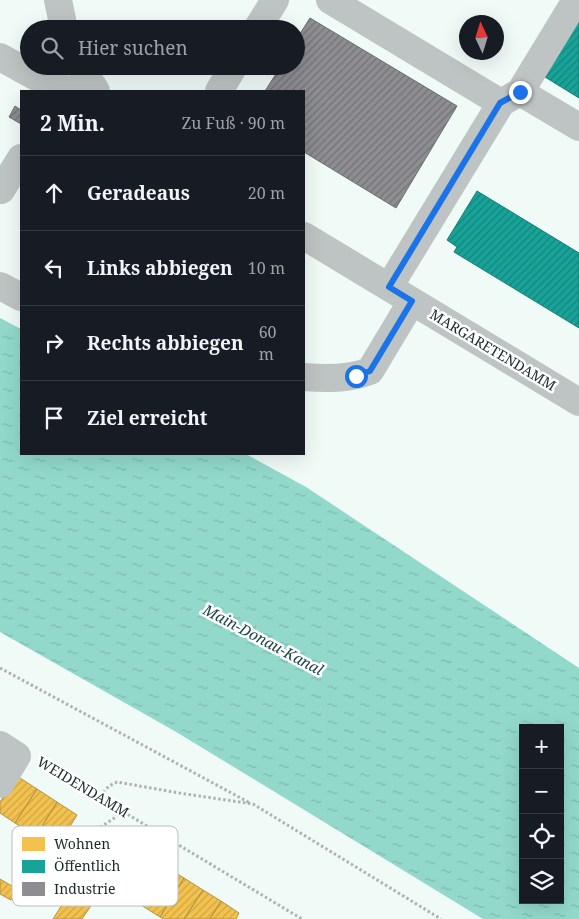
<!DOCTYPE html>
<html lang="de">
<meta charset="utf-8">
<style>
:root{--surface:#171b24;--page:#242831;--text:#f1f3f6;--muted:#9ea1a6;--line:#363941}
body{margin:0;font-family:"Noto Serif",serif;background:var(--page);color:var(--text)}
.controls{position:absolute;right:15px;bottom:15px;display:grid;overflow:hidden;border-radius:0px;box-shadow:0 5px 20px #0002}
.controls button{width:45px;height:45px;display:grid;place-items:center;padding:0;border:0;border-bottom:1px solid var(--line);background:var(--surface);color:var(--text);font:25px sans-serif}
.compass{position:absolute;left:459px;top:15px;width:45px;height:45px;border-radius:50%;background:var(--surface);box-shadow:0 5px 20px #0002;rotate:356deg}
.stop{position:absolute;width:15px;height:15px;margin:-11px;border:4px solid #1a73e8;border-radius:50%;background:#fff}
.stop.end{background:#1a73e8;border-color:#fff;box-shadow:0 1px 5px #0008}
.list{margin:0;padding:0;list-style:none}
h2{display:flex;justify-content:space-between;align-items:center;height:65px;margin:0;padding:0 20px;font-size:21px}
h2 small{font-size:16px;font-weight:400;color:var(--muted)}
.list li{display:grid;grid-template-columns:32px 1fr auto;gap:15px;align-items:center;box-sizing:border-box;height:75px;padding:0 20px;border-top:1px solid var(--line)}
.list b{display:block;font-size:19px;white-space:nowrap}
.list em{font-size:16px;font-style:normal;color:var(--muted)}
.icon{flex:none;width:28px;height:28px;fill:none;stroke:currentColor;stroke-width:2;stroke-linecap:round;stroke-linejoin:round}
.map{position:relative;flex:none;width:579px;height:919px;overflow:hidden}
.search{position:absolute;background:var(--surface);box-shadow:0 5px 20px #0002;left:20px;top:20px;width:285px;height:55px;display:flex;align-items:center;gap:12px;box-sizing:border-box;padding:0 18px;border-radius:28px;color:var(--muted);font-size:19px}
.panel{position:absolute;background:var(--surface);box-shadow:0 5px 20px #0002;left:20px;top:90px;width:285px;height:365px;border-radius:0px}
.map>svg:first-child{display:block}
.water{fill:url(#water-ripples);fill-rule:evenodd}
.homes{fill:url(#homes-hatch);stroke:#b29443}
.public{fill:url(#public-hatch);stroke:#187f76}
.industry{fill:url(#industry-hatch);stroke:#6b7072}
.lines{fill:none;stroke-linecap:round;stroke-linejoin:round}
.path{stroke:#aeb3b2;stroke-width:3;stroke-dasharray:2.5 2.5;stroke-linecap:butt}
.minor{stroke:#bec4c3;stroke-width:28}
.route{stroke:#1a73e8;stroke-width:6}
.labels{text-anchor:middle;stroke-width:5;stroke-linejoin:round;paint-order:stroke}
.street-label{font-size:14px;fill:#1b2b28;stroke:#fff}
.water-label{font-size:15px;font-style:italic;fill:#1c4840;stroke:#fff}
.key{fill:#fff;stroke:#bbbfbe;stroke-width:1}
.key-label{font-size:14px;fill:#1b2b28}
</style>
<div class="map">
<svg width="579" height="919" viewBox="0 0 579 919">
<defs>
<pattern id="water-ripples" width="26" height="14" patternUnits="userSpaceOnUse" patternTransform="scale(1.25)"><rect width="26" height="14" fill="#92d9cb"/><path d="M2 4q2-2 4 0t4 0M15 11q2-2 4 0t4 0" fill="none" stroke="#7dbaae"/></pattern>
<pattern id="homes-hatch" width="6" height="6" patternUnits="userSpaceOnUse" patternTransform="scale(1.25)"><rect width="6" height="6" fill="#f2c14e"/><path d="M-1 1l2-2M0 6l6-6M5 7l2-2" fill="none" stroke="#cfa644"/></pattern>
<pattern id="public-hatch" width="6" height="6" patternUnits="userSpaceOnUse" patternTransform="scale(1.25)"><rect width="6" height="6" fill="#17a398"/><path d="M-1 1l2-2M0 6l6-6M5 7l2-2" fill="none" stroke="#14857c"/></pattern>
<pattern id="industry-hatch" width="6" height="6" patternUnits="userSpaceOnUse" patternTransform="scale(1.25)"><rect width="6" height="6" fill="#8d8d92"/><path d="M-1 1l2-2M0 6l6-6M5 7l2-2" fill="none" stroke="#727377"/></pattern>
</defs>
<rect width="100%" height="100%" fill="#f0faf7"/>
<path class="water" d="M 0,318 L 21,329 L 21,454 L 246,454 L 306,487 L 579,668 L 579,919 L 483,919 L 178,733 L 0,632 ZM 523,728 L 560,728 L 560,900 L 523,900 Z"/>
<path class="homes" d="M 17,776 L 37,789 L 15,823 L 0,813 L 0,802 Z
M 37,789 L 57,802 L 36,836 L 15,823 Z
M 57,802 L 77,815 L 56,849 L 36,836 Z
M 109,831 L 130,844 L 106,883 L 82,919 L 53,919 Z
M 166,867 L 184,878 L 160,917 L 141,905 Z
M 184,878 L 203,890 L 184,919 L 164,919 L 160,917 Z
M 0,879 L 17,889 L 11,900 L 0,894 Z
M 203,890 L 221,901 L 210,919 L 184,919 Z
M 221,901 L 239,913 L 236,919 L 210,919 Z"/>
<path class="public" d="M 579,21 L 579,98 L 545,77 Z
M 477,191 L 579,253 L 579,328 L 454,252 L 457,247 L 447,240 Z"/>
<path class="industry" d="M 310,18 L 457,106 L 396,208 L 304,152 L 304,91 L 265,91 L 281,66 L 296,66 L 296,40 Z
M 15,106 L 21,110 L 21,124 L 9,117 Z"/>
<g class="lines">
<path class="path" d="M 0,668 L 250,803
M 42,763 L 302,919
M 100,796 L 109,786 L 117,782 L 179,793 L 253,804 L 441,919
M 96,830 L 116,817 L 121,809"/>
<path class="minor" d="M 58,0 L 64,29
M 330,0 L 501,103 L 389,287
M 257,29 L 275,0
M 0,57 L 51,85 L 72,91
M 80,66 L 96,91
M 219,91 L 234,66
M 520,92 L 579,127
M 501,103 L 520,92 L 576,0
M 1,190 L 21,158
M 304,236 L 579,402
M 0,286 L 21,297
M 304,377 C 327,379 349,379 370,371 L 412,301
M 0,745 L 17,756 L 0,784"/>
</g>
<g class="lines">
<path class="route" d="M 356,376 L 370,371 L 412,301 L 389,287 L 500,103 L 520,92"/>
</g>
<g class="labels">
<g class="street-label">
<text transform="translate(493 350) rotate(31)" y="5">MARGARETENDAMM</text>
<text transform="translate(83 787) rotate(31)" y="5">WEIDENDAMM</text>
</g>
<g class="water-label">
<text transform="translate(263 640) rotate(28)" y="5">Main-Donau-Kanal</text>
</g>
</g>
<rect x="12" y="826" width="166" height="80" rx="8" class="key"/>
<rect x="22" y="837" width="23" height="14" fill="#f2c14e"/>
<rect x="22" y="860" width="23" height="13" fill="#17a398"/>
<rect x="22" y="882" width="23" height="14" fill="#8d8d92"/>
<g class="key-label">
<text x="54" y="849">Wohnen</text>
<text x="54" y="871">Öffentlich</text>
<text x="54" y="894">Industrie</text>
</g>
</svg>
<div class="controls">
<button>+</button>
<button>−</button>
<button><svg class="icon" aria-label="locate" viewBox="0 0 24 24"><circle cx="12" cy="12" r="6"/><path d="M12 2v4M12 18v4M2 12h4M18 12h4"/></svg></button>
<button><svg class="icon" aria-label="layers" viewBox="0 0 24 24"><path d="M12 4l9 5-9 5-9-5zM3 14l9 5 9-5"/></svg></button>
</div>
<svg class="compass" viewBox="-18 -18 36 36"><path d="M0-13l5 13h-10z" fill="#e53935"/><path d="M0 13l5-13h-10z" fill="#9ea1a6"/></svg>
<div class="stop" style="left:356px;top:376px"></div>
<div class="stop end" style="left:520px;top:92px"></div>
<div class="search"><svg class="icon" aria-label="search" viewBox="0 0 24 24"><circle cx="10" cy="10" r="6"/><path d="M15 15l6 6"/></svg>Hier suchen</div>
<section class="panel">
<h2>2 Min.<small>Zu Fuß · 90 m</small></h2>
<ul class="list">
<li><svg class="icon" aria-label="ahead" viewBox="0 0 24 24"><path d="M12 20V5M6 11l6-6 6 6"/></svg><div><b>Geradeaus</b></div><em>20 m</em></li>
<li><svg class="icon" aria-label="left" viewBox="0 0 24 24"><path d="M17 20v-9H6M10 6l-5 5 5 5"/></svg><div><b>Links abbiegen</b></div><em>10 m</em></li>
<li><svg class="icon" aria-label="right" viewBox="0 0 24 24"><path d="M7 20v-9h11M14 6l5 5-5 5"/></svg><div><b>Rechts abbiegen</b></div><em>60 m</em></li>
<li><svg class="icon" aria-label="arrive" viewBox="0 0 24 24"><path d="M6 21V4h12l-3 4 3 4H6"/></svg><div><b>Ziel erreicht</b></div></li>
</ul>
</section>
</div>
